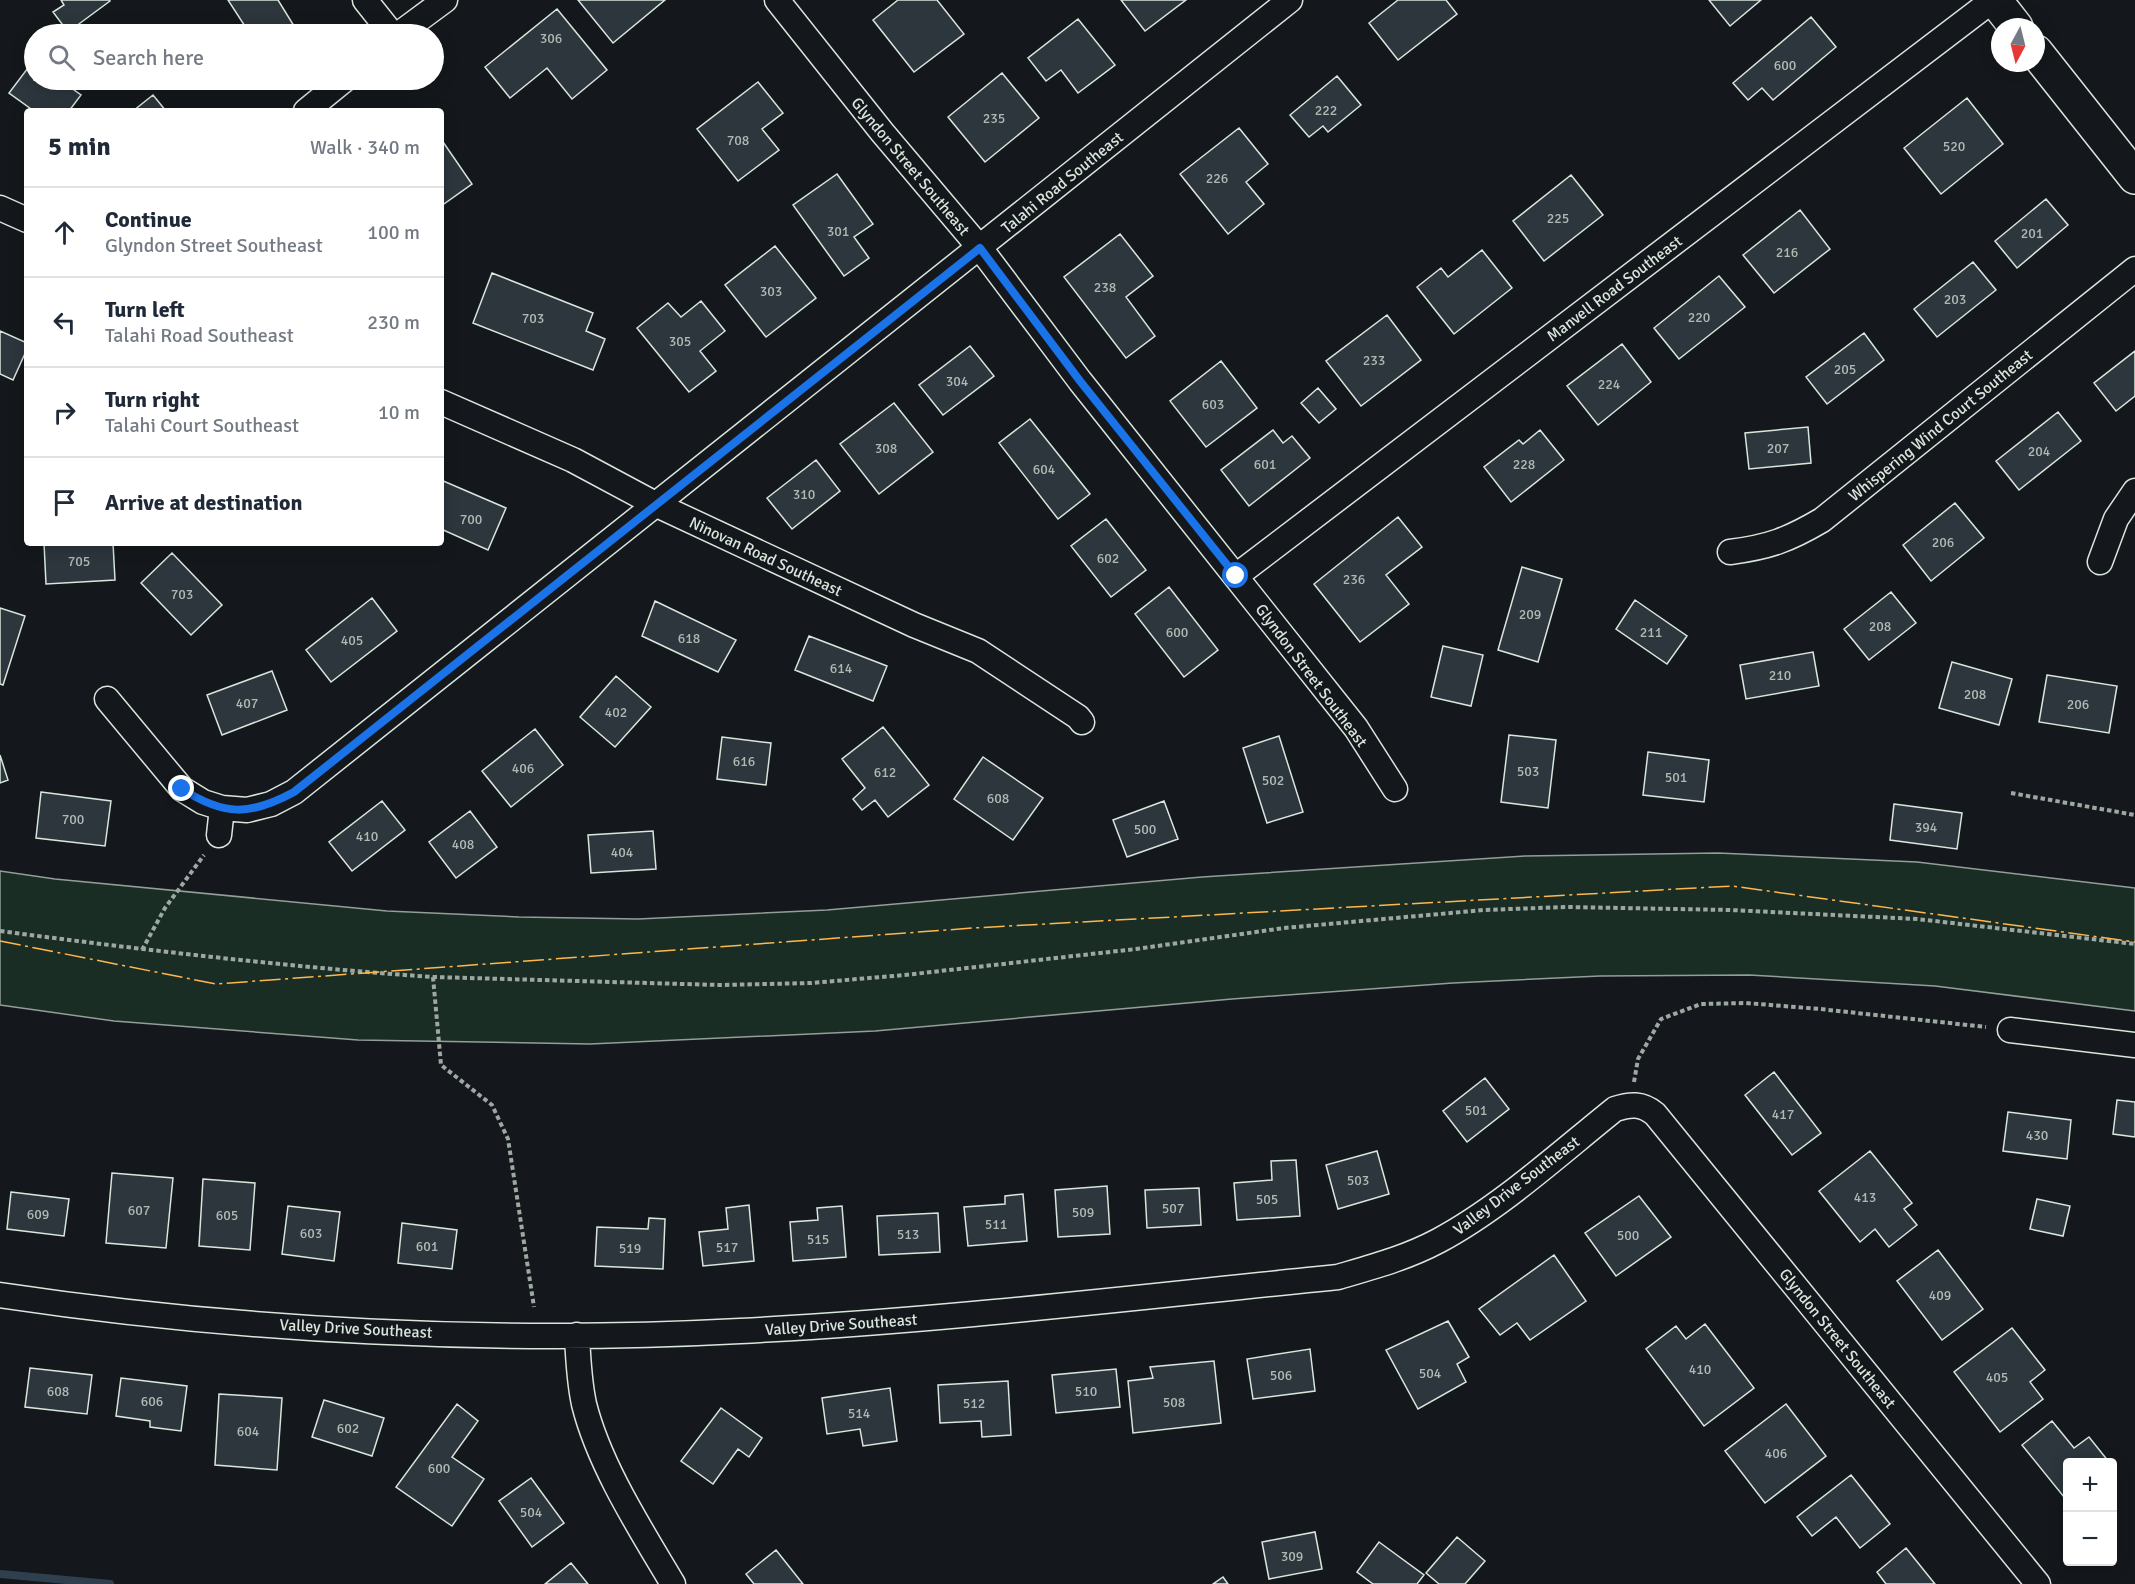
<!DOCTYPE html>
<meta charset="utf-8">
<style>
:root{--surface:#fff;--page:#f6f6f7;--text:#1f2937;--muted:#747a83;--line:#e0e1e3}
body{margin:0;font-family:Signika,sans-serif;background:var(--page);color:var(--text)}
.controls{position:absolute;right:18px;bottom:18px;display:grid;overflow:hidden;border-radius:6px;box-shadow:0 3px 15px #0003}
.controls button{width:54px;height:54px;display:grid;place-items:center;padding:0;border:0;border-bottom:2px solid var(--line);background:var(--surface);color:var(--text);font:30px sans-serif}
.compass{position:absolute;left:1991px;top:18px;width:54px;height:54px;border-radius:50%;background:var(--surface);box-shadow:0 3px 15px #0003;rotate:187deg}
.stop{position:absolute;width:18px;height:18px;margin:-14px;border:4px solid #1a73e8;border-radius:50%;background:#fff}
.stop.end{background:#1a73e8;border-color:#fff;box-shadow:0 2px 6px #0008}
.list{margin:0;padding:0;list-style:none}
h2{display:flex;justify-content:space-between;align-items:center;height:78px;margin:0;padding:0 24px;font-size:26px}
h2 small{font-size:20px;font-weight:400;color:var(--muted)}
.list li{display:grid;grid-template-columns:39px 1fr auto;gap:18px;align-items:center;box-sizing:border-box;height:90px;padding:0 24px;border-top:2px solid var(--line)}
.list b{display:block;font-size:22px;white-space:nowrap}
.list p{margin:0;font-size:20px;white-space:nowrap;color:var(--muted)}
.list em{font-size:20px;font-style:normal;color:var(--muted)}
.icon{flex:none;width:33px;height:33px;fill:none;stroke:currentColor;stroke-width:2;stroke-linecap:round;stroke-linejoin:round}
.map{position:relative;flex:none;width:2135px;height:1584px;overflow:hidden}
.search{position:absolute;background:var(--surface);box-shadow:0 3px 15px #0003;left:24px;top:24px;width:420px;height:66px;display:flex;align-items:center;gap:15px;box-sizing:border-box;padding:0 21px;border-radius:33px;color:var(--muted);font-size:22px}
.panel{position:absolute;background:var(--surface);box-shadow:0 3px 15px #0003;left:24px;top:108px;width:420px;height:438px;border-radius:6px}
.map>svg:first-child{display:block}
.green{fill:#1a2d24;stroke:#939e99;stroke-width:1.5}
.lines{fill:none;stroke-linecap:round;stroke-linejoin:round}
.stream{stroke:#2f3f4d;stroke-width:8}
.building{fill:#2c363c;stroke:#d8e6dc;stroke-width:1.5}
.street-casing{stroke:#d8e6dc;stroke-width:27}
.secondary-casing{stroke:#d8e6dc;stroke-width:36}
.path{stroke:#9da8a2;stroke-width:4;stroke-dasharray:4.5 3;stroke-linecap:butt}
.street{stroke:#14181c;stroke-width:24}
.secondary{stroke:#14181c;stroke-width:33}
.power{stroke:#ffb74d;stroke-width:1.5;stroke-dasharray:21 4.5 3 4.5;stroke-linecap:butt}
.route{stroke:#1a73e8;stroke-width:8}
.labels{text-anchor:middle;stroke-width:4.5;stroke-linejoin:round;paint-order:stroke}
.number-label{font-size:14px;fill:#adbab4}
.street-label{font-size:16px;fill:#d8e6dc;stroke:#14181c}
</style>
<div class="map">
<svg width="2135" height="1584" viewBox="0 0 2135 1584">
<rect width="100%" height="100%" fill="#14181c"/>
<path class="green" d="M 1718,853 L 1917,862 L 2135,888 L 2135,1011 L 1935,986 L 1749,975 L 1600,976 L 1453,983 L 1232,999 L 875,1031 L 590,1044 L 358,1040 L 114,1021 L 0,1005 L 0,871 L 55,879 L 387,911 L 519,917 L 638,919 L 827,910 L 1202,877 L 1525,856 Z"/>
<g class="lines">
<path class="stream" d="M 0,1574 L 110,1584"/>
</g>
<path class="building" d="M 61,0 L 109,0 L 110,1 L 68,32 L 53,12 L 64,5 Z
M 228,0 L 278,0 L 299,34 L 250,34 Z
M 578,0 L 665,0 L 613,43 Z
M 898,0 L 937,0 L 964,34 L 914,72 L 873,20 Z
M 1121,0 L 1186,0 L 1145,31 Z
M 1398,0 L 1446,0 L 1457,14 L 1398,60 L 1369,23 Z
M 1709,0 L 1761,0 L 1730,26 Z
M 557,9 L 607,70 L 572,99 L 547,68 L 510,98 L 485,67 Z
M 1811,17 L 1836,47 L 1773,100 L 1762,88 L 1748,100 L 1733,83 Z
M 1078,19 L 1115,65 L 1078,93 L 1061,70 L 1046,81 L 1028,58 Z
M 34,60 L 34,80 L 60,80 L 81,95 L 69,111 L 34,111 L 9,93 Z
M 1002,73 L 1039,118 L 985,162 L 948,117 Z
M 1337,76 L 1361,105 L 1328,132 L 1323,126 L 1309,137 L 1290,115 Z
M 758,82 L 783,113 L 762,129 L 779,150 L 738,181 L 697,129 Z
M 153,95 L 166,111 L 133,111 Z
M 1967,98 L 2003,144 L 1941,194 L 1904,148 Z
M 1239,128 L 1268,164 L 1246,182 L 1264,204 L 1228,234 L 1180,174 Z
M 441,139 L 472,184 L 441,206 Z
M 837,174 L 873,224 L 854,237 L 869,258 L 844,276 L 793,205 Z
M 1571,175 L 1603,215 L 1544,261 L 1513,221 Z
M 2046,199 L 2068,225 L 2017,268 L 1995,241 Z
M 1800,210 L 1830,249 L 1774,293 L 1743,255 Z
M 1120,234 L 1153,276 L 1126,297 L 1155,336 L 1126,358 L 1064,277 Z
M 775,246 L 816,298 L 766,337 L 725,285 Z
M 1482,250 L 1512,288 L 1454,334 L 1417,287 L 1441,268 L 1448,277 Z
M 1973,262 L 1996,290 L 1937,337 L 1914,309 Z
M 492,273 L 593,313 L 586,331 L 605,339 L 593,370 L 473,323 Z
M 1719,276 L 1745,307 L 1679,359 L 1654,328 Z
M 701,301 L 725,331 L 700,351 L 716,371 L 689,392 L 637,328 L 668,303 L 681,317 Z
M 1387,315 L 1421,360 L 1361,406 L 1326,361 Z
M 0,331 L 27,343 L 27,349 L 13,380 L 0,374 Z
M 1864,333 L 1884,360 L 1827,404 L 1806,377 Z
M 1622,344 L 1651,382 L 1598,425 L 1567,386 Z
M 970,346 L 994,376 L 943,415 L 919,385 Z
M 2135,351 L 2135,396 L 2116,411 L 2094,383 Z
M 1221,361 L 1257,408 L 1206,447 L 1170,401 Z
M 1318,388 L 1336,409 L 1319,423 L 1301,403 Z
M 894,403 L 933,452 L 879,494 L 840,444 Z
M 2058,412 L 2081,441 L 2019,490 L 1996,461 Z
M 1030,419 L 1090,494 L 1058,519 L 999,443 Z
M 1808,427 L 1811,463 L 1749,469 L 1745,433 Z
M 1273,430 L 1283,443 L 1292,436 L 1310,458 L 1249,506 L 1221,470 Z
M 1540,430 L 1564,460 L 1511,502 L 1484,467 L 1519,440 L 1523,444 Z
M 816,460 L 840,491 L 792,529 L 767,498 Z
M 441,480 L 506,508 L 488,550 L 441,529 Z
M 1955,503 L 1984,538 L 1931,581 L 1903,545 Z
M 1398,517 L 1422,547 L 1386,575 L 1409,604 L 1360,642 L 1314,584 Z
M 1106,519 L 1146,570 L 1111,597 L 1071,546 Z
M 44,543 L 113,543 L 115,580 L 46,584 Z
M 172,553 L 222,605 L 191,635 L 141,583 Z
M 1522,567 L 1562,579 L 1538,662 L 1498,650 Z
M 1169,587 L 1218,650 L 1184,677 L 1135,614 Z
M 1891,592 L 1916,623 L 1869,660 L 1844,629 Z
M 372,598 L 397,631 L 331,682 L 306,650 Z
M 1635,600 L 1687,636 L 1667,664 L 1616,629 Z
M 655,601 L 736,640 L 718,672 L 642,636 Z
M 0,608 L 25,616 L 3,685 L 0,684 Z
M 809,636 L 887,666 L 873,701 L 795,670 Z
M 1443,646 L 1483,655 L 1471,706 L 1431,697 Z
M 1813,652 L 1819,686 L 1746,699 L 1740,665 Z
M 1952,662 L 2012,679 L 1999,725 L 1939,708 Z
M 272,671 L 287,710 L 222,735 L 207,695 Z
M 2047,675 L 2117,686 L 2109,733 L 2039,722 Z
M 616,676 L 651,707 L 615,747 L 580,717 Z
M 883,727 L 929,785 L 888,817 L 875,800 L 862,810 L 853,799 L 865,788 L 842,759 Z
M 535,729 L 563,765 L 511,807 L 482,771 Z
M 1509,735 L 1556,740 L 1548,808 L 1501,802 Z
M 1279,736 L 1303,812 L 1267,823 L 1243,748 Z
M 722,737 L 771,743 L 766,785 L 717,779 Z
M 1648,752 L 1709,760 L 1704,802 L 1643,795 Z
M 0,755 L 8,780 L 0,783 Z
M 983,757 L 1043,798 L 1013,840 L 954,799 Z
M 41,792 L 111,801 L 105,846 L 36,838 Z
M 382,801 L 405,830 L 352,871 L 329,842 Z
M 1164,801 L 1178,839 L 1127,857 L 1113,820 Z
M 1894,804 L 1962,813 L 1957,849 L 1890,840 Z
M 470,811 L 497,847 L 456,878 L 429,842 Z
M 653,831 L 656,869 L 591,873 L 588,835 Z
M 1774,1072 L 1821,1133 L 1792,1155 L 1745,1095 Z
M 1485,1078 L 1509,1109 L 1467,1142 L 1443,1111 Z
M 2117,1100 L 2135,1102 L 2135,1137 L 2113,1134 Z
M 2008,1112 L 2071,1120 L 2067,1159 L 2003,1151 Z
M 1377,1151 L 1389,1194 L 1338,1209 L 1326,1165 Z
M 1870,1151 L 1912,1203 L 1904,1209 L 1917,1225 L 1889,1247 L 1875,1229 L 1860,1242 L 1819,1191 Z
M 1296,1160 L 1300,1216 L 1237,1220 L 1234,1183 L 1272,1180 L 1271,1161 Z
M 112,1173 L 173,1178 L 166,1248 L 106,1243 Z
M 203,1179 L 255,1183 L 250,1250 L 199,1246 Z
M 1107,1186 L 1110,1234 L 1058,1237 L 1055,1190 Z
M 1199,1188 L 1201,1225 L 1147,1228 L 1145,1190 Z
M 11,1192 L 69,1199 L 64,1236 L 7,1229 Z
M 1023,1194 L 1027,1241 L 968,1246 L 964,1207 L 1005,1204 L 1005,1196 Z
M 1639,1196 L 1671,1237 L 1616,1276 L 1585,1233 Z
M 2037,1199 L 2070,1206 L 2063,1236 L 2030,1229 Z
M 749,1205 L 754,1261 L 703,1266 L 699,1232 L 728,1229 L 726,1208 Z
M 288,1206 L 340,1212 L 334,1261 L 282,1254 Z
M 842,1206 L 846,1257 L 793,1261 L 790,1222 L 818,1220 L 817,1208 Z
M 938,1213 L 940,1252 L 879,1255 L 877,1216 Z
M 649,1218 L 665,1219 L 663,1269 L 595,1266 L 597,1227 L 648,1229 Z
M 402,1223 L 457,1230 L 452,1269 L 398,1263 Z
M 1938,1250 L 1983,1309 L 1942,1340 L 1897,1281 Z
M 1554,1255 L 1586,1301 L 1530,1340 L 1517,1323 L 1500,1335 L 1479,1309 Z
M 1448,1321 L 1469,1357 L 1457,1364 L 1466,1382 L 1418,1409 L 1386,1350 Z
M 1705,1324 L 1754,1388 L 1704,1426 L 1646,1349 L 1676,1326 L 1686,1339 Z
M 2012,1328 L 2045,1370 L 2030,1382 L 2043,1399 L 2000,1432 L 1954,1372 Z
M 1310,1349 L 1315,1391 L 1253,1399 L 1247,1359 Z
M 1214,1361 L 1221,1423 L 1133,1433 L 1128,1381 L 1153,1378 L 1150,1367 Z
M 30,1368 L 92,1375 L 87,1414 L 25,1407 Z
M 1116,1369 L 1120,1407 L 1056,1413 L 1052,1375 Z
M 121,1378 L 187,1386 L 181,1431 L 150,1427 L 150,1421 L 116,1416 Z
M 1008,1381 L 1011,1435 L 982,1437 L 981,1421 L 940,1423 L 938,1385 Z
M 890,1388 L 897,1441 L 863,1446 L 860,1429 L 827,1434 L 822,1398 Z
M 219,1394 L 282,1398 L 277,1470 L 215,1465 Z
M 324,1400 L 384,1418 L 372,1456 L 312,1437 Z
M 457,1404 L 478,1421 L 452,1457 L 484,1479 L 452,1526 L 396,1487 Z
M 1786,1404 L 1826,1456 L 1765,1503 L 1725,1451 Z
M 721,1408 L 762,1438 L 749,1457 L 738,1449 L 713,1484 L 681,1461 Z
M 2052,1421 L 2074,1448 L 2089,1437 L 2109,1462 L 2068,1462 L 2068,1494 L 2064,1497 L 2022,1445 Z
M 1851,1475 L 1890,1524 L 1860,1548 L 1836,1517 L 1812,1536 L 1797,1517 Z
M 531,1478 L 564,1523 L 532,1547 L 499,1501 Z
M 1315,1532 L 1322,1569 L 1269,1579 L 1262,1542 Z
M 1457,1537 L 1485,1561 L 1465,1584 L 1439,1584 L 1426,1573 Z
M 1379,1542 L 1424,1575 L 1417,1584 L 1373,1584 L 1357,1572 Z
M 1906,1548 L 1935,1584 L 1886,1584 L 1877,1572 Z
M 776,1550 L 803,1584 L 754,1584 L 746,1574 Z
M 571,1563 L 588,1584 L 545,1584 Z
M 1223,1577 L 1228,1584 L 1213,1584 Z"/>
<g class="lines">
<defs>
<path id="street" d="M 365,0 L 392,34
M 777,0 L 882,132 L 980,248 L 1080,381 L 1356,728 L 1395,789
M 399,34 L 445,0
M 306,111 L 344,80
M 0,208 L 27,220
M 441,402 L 573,460 L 657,505 L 914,625 L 978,651 L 1078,717 L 1082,722
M 1730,552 C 1769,547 1788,540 1822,520 L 2135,269
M 2100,562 L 2116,519 L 2135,491
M 1236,576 L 1993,0
M 107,699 L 182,789 L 203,802 L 222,808 L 247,810 L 271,804 L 294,792 L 1290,0
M 219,835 L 222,808
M 2010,1030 L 2135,1045
M 0,1295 C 241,1331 497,1344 740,1331 C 940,1321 1139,1297 1338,1277 C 1372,1267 1406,1258 1438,1241 C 1500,1208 1560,1153 1615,1109 C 1630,1104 1642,1103 1655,1114 L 2038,1584
M 577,1335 C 578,1358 579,1381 584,1404 C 599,1465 641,1530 673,1584"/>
<path id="secondary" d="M 1995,0 L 2016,27
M 2036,52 L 2135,177"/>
</defs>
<use href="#street" class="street-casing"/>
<use href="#secondary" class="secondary-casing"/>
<path class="path" d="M 2011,793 L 2135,815
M 0,931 C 144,950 288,967 433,977 L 720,985 L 811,983 L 905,975 L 1136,949 L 1284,928 L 1484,910 L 1566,907 L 1730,910 L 1917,919 L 2135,944
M 142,950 L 165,908 L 204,855
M 433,977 L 441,1065 L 492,1105 L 508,1139 L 534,1307
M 1634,1082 L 1638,1059 L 1661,1019 L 1701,1004 L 1746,1003 L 1820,1009 L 1986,1027"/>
<use href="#street" class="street"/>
<use href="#secondary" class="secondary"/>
<path class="power" d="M 0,941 L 216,984 L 973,928 L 1732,886 L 2135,942"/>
</g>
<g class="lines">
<path class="route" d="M 182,789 C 224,816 250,816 294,792 L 980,248 L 1080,381 L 1236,576"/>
</g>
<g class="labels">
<g class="number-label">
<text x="551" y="43">306</text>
<text x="1785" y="70">600</text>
<text x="1326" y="115">222</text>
<text x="994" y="123">235</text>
<text x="738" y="145">708</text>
<text x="1954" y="151">520</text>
<text x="1217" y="183">226</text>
<text x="1558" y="223">225</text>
<text x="838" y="236">301</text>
<text x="2032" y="238">201</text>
<text x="1787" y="257">216</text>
<text x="1105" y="292">238</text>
<text x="771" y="296">303</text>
<text x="1955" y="304">203</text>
<text x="1699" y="322">220</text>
<text x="533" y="323">703</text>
<text x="680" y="346">305</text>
<text x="1374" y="365">233</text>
<text x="1845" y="374">205</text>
<text x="957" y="386">304</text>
<text x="1609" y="389">224</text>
<text x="1213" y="409">603</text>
<text x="886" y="453">308</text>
<text x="1778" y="453">207</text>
<text x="2039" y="456">204</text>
<text x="1265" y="469">601</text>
<text x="1524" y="469">228</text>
<text x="1044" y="474">604</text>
<text x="804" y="499">310</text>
<text x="471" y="524">700</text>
<text x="1943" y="547">206</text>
<text x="1108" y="563">602</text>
<text x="79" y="566">705</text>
<text x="1354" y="584">236</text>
<text x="182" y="599">703</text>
<text x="1530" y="619">209</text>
<text x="1880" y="631">208</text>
<text x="1177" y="637">600</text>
<text x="1651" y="637">211</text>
<text x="689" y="643">618</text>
<text x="352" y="645">405</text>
<text x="841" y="673">614</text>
<text x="1780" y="680">210</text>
<text x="1975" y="699">208</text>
<text x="247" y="708">407</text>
<text x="2078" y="709">206</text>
<text x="616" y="717">402</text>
<text x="744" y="766">616</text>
<text x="523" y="773">406</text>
<text x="1528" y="776">503</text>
<text x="885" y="777">612</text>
<text x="1676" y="782">501</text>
<text x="1273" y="785">502</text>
<text x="998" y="803">608</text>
<text x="73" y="824">700</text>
<text x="1926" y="832">394</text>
<text x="1145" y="834">500</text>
<text x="367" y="841">410</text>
<text x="463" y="849">408</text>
<text x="622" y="857">404</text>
<text x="1476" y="1115">501</text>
<text x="1783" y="1119">417</text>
<text x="2037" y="1140">430</text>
<text x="1358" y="1185">503</text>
<text x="1865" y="1202">413</text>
<text x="1267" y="1204">505</text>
<text x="1173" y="1213">507</text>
<text x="139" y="1215">607</text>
<text x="1083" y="1217">509</text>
<text x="38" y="1219">609</text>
<text x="227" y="1220">605</text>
<text x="996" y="1229">511</text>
<text x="311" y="1238">603</text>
<text x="908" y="1239">513</text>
<text x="1628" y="1240">500</text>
<text x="818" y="1244">515</text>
<text x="427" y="1251">601</text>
<text x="727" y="1252">517</text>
<text x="630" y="1253">519</text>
<text x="1940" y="1300">409</text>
<text x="1700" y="1374">410</text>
<text x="1430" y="1378">504</text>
<text x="1281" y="1380">506</text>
<text x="1997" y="1382">405</text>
<text x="58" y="1396">608</text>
<text x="1086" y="1396">510</text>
<text x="152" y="1406">606</text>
<text x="1174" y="1407">508</text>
<text x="974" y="1408">512</text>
<text x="859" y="1418">514</text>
<text x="348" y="1433">602</text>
<text x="248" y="1436">604</text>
<text x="1776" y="1458">406</text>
<text x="439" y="1473">600</text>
<text x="531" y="1517">504</text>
<text x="1292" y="1561">309</text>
</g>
<g class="street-label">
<text transform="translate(911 166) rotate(50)" y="6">Glyndon Street Southeast</text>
<text transform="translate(1062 182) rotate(-39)" y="6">Talahi Road Southeast</text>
<text transform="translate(1614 288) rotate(-37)" y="6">Manvell Road Southeast</text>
<text transform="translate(1940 425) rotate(-39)" y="6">Whispering Wind Court Southeast</text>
<text transform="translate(766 556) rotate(25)" y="6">Ninovan Road Southeast</text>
<text transform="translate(1312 675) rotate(53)" y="6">Glyndon Street Southeast</text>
<text transform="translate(1516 1185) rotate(-37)" y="6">Valley Drive Southeast</text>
<text transform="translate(841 1324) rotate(-4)" y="6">Valley Drive Southeast</text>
<text transform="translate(356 1328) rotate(3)" y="6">Valley Drive Southeast</text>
<text transform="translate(1838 1338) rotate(51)" y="6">Glyndon Street Southeast</text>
</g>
</g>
</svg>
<div class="controls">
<button>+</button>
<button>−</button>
</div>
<svg class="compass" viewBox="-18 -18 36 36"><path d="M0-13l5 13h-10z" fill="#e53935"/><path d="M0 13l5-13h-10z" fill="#747a83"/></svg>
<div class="stop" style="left:1236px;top:576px"></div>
<div class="stop end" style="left:182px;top:789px"></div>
<div class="search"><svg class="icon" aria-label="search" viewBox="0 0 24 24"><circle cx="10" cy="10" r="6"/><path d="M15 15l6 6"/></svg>Search here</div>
<section class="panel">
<h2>5 min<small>Walk · 340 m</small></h2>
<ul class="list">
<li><svg class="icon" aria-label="ahead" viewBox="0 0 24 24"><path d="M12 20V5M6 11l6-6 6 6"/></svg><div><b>Continue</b><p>Glyndon Street Southeast</p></div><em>100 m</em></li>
<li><svg class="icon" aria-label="left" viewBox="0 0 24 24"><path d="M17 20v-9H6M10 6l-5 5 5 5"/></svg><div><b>Turn left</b><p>Talahi Road Southeast</p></div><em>230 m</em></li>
<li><svg class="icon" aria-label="right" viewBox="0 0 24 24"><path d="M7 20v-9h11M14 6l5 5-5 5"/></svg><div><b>Turn right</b><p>Talahi Court Southeast</p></div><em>10 m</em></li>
<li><svg class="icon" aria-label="arrive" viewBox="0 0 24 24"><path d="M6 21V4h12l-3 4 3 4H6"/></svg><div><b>Arrive at destination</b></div></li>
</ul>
</section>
</div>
